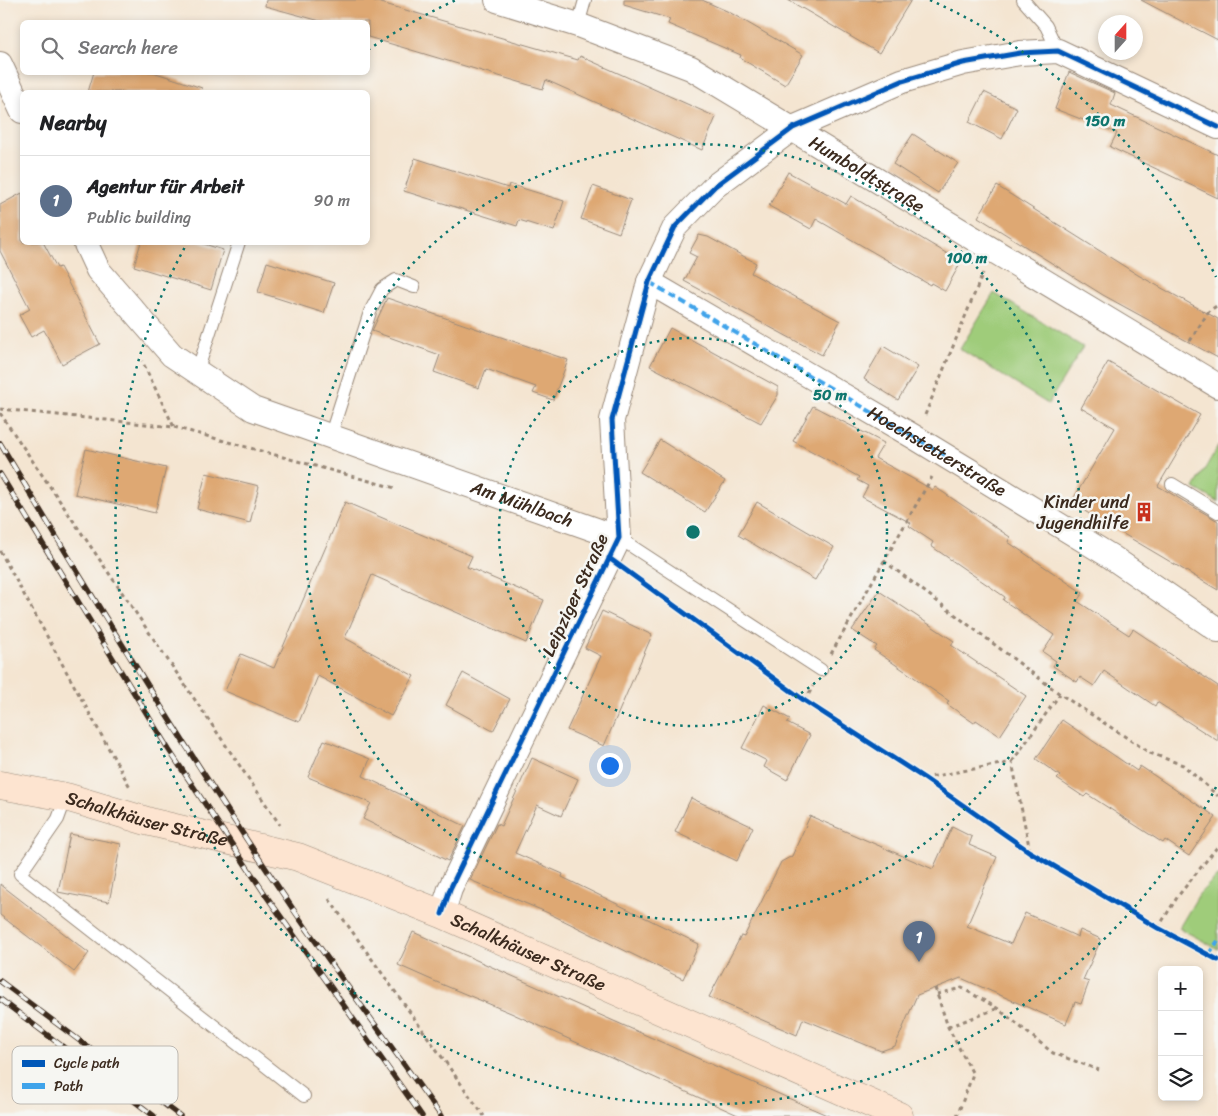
<!DOCTYPE html>
<meta charset="utf-8">
<style>
:root{--surface:#fff;--page:#f6f6f6;--text:#202124;--muted:#757577;--line:#e0e0e0;--accent:#c8321e}
body{margin:0;font-family:Sriracha,sans-serif;background:var(--page);color:var(--text)}
.controls{position:absolute;right:15px;bottom:15px;display:grid;overflow:hidden;border-radius:8px;box-shadow:0 2px 8px #0003}
.controls button{width:45px;height:45px;display:grid;place-items:center;padding:0;border:0;border-bottom:1px solid var(--line);background:var(--surface);color:var(--text);font:25px sans-serif}
.compass{position:absolute;left:1098px;top:15px;width:45px;height:45px;border-radius:50%;background:var(--surface);box-shadow:0 2px 8px #0003;rotate:21deg}
.you{position:absolute;left:609px;top:765px;width:18px;height:18px;margin:-12px;border:4px solid #fff;border-radius:50%;background:#1a73e8;box-shadow:0 0 0 8px #1a73e833}
.badge{display:grid;place-items:center;width:32px;height:32px;border-radius:50%;background:var(--accent);color:#fff;font-size:16px;font-weight:700}
.pin{position:absolute;translate:-50% -41px;filter:drop-shadow(0 1px 2px #0008)}
.pin::after{content:'';position:absolute;top:26px;width:18px;height:15px;background:inherit;clip-path:polygon(0 0,100% 0,50% 100%)}
.list{margin:0;padding:0;list-style:none}
h2{display:flex;justify-content:space-between;align-items:center;height:65px;margin:0;padding:0 20px;font-size:21px}
h2 small{font-size:16px;font-weight:400;color:var(--muted)}
.list li{display:grid;grid-template-columns:32px 1fr auto;gap:15px;align-items:center;box-sizing:border-box;height:90px;padding:0 20px;border-top:1px solid var(--line)}
.list b{display:block;font-size:19px;white-space:nowrap}
.list p{margin:0;font-size:16px;white-space:nowrap;color:var(--muted)}
.list em{font-size:16px;font-style:normal;color:var(--muted)}
.icon{flex:none;width:28px;height:28px;fill:none;stroke:currentColor;stroke-width:2;stroke-linecap:round;stroke-linejoin:round}
.map{position:relative;flex:none;width:1218px;height:1116px;overflow:hidden}
.search{position:absolute;background:var(--surface);box-shadow:0 2px 8px #0003;left:20px;top:20px;width:350px;height:55px;display:flex;align-items:center;gap:12px;box-sizing:border-box;padding:0 18px;border-radius:8px;color:var(--muted);font-size:19px}
.panel{position:absolute;background:var(--surface);box-shadow:0 2px 8px #0003;left:20px;top:90px;width:350px;height:155px;border-radius:8px}
.map>svg:first-child{display:block}
.green{fill:#9fcc7a;stroke:#6d7b4c}
.building{fill:#dea873}
.lines{fill:none;stroke-linecap:round;stroke-linejoin:round}
.lane-casing{stroke:#988878;stroke-width:14}
.street-casing{stroke:#988878;stroke-width:26}
.secondary-casing{stroke:#988878;stroke-width:29}
.path{stroke:#988878;stroke-width:3;stroke-dasharray:4 4;stroke-linecap:butt}
.lane{stroke:#fff;stroke-width:12}
.street{stroke:#fff;stroke-width:24}
.secondary{stroke:#fde4d0;stroke-width:28}
.rail-casing{stroke:#3b2a1e;stroke-width:5.5}
.rail{stroke:#f6f6f2;stroke-width:4;stroke-dasharray:11;stroke-linecap:butt}
.quiet{stroke:#3fa3ea;stroke-width:4;stroke-dasharray:8 4;stroke-linecap:butt}
.cycleway-casing{stroke:#f6f6f2;stroke-width:8}
.cycleway{stroke:#0057b8;stroke-width:5}
.ring{fill:none;stroke:#0f766e;stroke-width:2.5;stroke-dasharray:2.5 5}
.labels{text-anchor:middle;stroke-width:5;stroke-linejoin:round;paint-order:stroke}
.street-label{font-size:18px;fill:#3b2a1e;stroke:#f6f6f2}
.poi-label{font-size:18px;fill:#3b2a1e;stroke:#f6f6f2;text-anchor:end}
.key{fill:#f6f6f2;stroke:#beb9b2;stroke-width:1}
.key-label{font-size:14px;fill:#3b2a1e}
.centre{fill:#0f766e;stroke:#f6f6f2;stroke-width:2.5}
.ring-label{font-size:15px;text-anchor:middle;font-weight:bold;fill:#0f766e;stroke:#f6f6f2;stroke-width:5;stroke-linejoin:round;paint-order:stroke}
</style>
<div class="map">
<svg width="1218" height="1116" viewBox="0 0 1218 1116">
<rect width="100%" height="100%" fill="#f6f6f2"/>
<filter id="ink" filterUnits="userSpaceOnUse"><feTurbulence type="fractalNoise" baseFrequency=".02" numOctaves="2"/><feDisplacementMap in="SourceGraphic" scale="10" xChannelSelector="R" yChannelSelector="G"/><feConvolveMatrix kernelMatrix="1 2 1 2 8 2 1 2 1" color-interpolation-filters="sRGB"/></filter>
<filter id="wash" filterUnits="userSpaceOnUse"><feTurbulence type="fractalNoise" baseFrequency=".0096" numOctaves="4" result="noise"/><feDisplacementMap in="SourceGraphic" scale="20" xChannelSelector="R" yChannelSelector="G"/><feGaussianBlur stdDeviation="1.12" result="paint"/><feColorMatrix in="noise" values="0 0 0 0 0 0 0 0 0 0 0 0 0 0 0 0 0 1.4 0 .05"/><feComposite in="paint" operator="in"/></filter>
<g filter="url(#wash)">
<rect width="100%" height="100%" fill="#f4e5d1"/>
<path class="green" d="M 994,293 L 1083,347 L 1048,404 L 960,349 Z
M 1218,446 L 1218,502 L 1194,488 Z
M 1218,875 L 1218,949 L 1179,928 L 1199,894 Z"/>
<g id="blocks">
<path class="building" d="M 266,0 L 371,0 L 578,60 L 580,56 L 716,117 L 702,150 L 546,80 L 543,89 L 458,64 L 368,37 L 368,22 L 324,22 L 265,6 Z
M 624,0 L 702,0 L 729,12 L 803,55 L 785,85 L 740,58 L 741,55 L 668,24 L 670,19 L 624,5 Z
M 788,0 L 911,0 L 879,53 Z
M 1141,0 L 1218,0 L 1218,40 L 1185,23 Z
M 94,72 L 153,72 L 202,88 L 201,92 L 88,92 Z
M 1069,72 L 1115,93 L 1111,105 L 1218,155 L 1218,198 L 1110,147 L 1117,133 L 1055,109 Z
M 984,92 L 1017,108 L 1002,139 L 969,122 Z
M 913,134 L 958,163 L 938,193 L 893,164 Z
M 415,158 L 508,188 L 509,184 L 564,201 L 554,231 L 519,220 L 517,226 L 404,191 Z
M 788,172 L 846,204 L 851,196 L 961,262 L 945,291 L 931,283 L 930,285 L 816,219 L 811,229 L 769,206 Z
M 593,186 L 631,200 L 619,233 L 581,219 Z
M 997,186 L 1138,275 L 1218,319 L 1218,358 L 1103,295 L 978,217 Z
M 22,193 L 22,242 L 43,242 L 57,268 L 60,267 L 100,344 L 62,364 L 44,330 L 31,337 L 19,315 L 30,309 L 0,251 L 0,205 Z
M 699,235 L 708,237 L 756,263 L 751,273 L 840,321 L 822,355 L 684,281 L 697,257 L 689,253 Z
M 141,242 L 198,242 L 223,250 L 211,290 L 134,266 Z
M 267,262 L 334,283 L 324,313 L 258,292 Z
M 387,298 L 568,360 L 553,400 L 533,393 L 536,387 L 486,369 L 479,388 L 434,372 L 440,355 L 372,331 Z
M 670,328 L 778,387 L 778,395 L 761,423 L 650,366 Z
M 883,346 L 918,367 L 898,400 L 864,379 Z
M 1108,362 L 1200,415 L 1158,486 L 1218,521 L 1218,590 L 1071,503 L 1115,428 L 1081,408 Z
M 813,406 L 884,443 L 875,458 L 933,490 L 935,487 L 1010,537 L 1008,542 L 1083,593 L 1077,601 L 1129,635 L 1133,629 L 1218,686 L 1218,741 L 1157,702 L 1155,706 L 1104,671 L 1094,686 L 1080,677 L 1077,682 L 1053,666 L 1056,661 L 1043,652 L 1054,635 L 1003,600 L 1005,597 L 931,546 L 933,542 L 909,526 L 911,523 L 862,497 L 868,486 L 857,480 L 859,477 L 793,441 Z
M 660,440 L 725,481 L 705,512 L 640,472 Z
M 86,449 L 166,468 L 155,513 L 75,494 Z
M 206,473 L 259,486 L 250,523 L 197,509 Z
M 345,502 L 472,556 L 467,567 L 544,600 L 526,643 L 372,575 L 345,638 L 414,676 L 391,716 L 318,676 L 299,722 L 225,691 L 241,654 L 274,668 Z
M 757,502 L 834,547 L 815,580 L 738,535 Z
M 879,591 L 954,641 L 951,645 L 1026,696 L 1000,736 L 976,720 L 974,723 L 947,704 L 949,701 L 874,650 L 877,646 L 852,630 Z
M 602,611 L 652,635 L 604,746 L 567,730 L 601,656 L 585,648 Z
M 463,673 L 510,699 L 493,731 L 446,705 Z
M 764,705 L 790,719 L 787,723 L 810,735 L 787,780 L 764,767 L 767,761 L 742,748 Z
M 1062,720 L 1137,771 L 1140,766 L 1216,817 L 1189,856 L 1165,840 L 1163,843 L 1087,794 L 1084,797 L 1057,779 L 1060,776 L 1036,759 Z
M 324,740 L 370,759 L 363,776 L 465,826 L 448,861 L 363,819 L 371,803 L 308,777 Z
M 532,758 L 578,779 L 561,816 L 537,805 L 515,853 L 563,874 L 562,877 L 699,944 L 683,979 L 546,912 L 470,880 L 497,824 L 501,826 Z
M 691,798 L 753,827 L 737,861 L 675,832 Z
M 810,816 L 933,869 L 952,827 L 972,837 L 969,845 L 997,857 L 967,926 L 1011,944 L 1025,913 L 1078,937 L 1080,930 L 1101,939 L 1083,980 L 1089,982 L 1081,1004 L 1075,1002 L 1066,1024 L 961,978 L 917,995 L 895,1046 L 881,1051 L 803,1019 L 797,1035 L 709,997 L 741,936 L 744,937 L 781,862 L 792,856 Z
M 70,834 L 121,844 L 109,902 L 58,892 Z
M 0,884 L 89,953 L 74,972 L 0,915 Z
M 413,932 L 704,1061 L 829,1116 L 740,1116 L 511,1013 L 434,981 L 398,965 Z"/>
</g>
</g>
<g filter="url(#ink)">
<use href="#blocks" fill-opacity="0" stroke="#988878" stroke-width="1"/>
<g class="lines">
<defs>
<path id="lane" d="M 1023,0 L 1046,26 L 1058,51
M 578,25 L 585,0
M 197,372 L 239,242
M 330,437 L 370,312 L 382,289 L 396,280 L 414,287
M 1172,484 L 1218,512
M 619,538 L 821,670
M 66,797 L 58,819 L 20,874 L 304,1096"/>
<g id="street">
<path id="s1" d="M 497,0 L 578,25 L 691,68 L 1218,386"/>
<path d="M 0,64 L 22,111"/>
<path id="s2" d="M 85,242 L 98,270 L 172,355 L 253,409 L 619,538"/>
<path id="s3" d="M 649,282 L 916,438 L 1110,556 L 1218,630"/>
<path d="M 442,914 L 450,889 L 619,538 L 612,420 L 649,282 L 675,227 L 715,186 L 793,128 L 902,81 L 963,63 L 1020,53 L 1058,51 L 1218,127"/>
</g>
<g id="secondary">
<path id="s4" d="M 0,785 L 66,797 L 150,822 L 298,857 L 442,914 L 899,1116"/>
</g>
</defs>
<use href="#lane" class="lane-casing"/>
<use href="#street" class="street-casing"/>
<use href="#secondary" class="secondary-casing"/>
<path class="path" d="M 1190,341 L 1209,311 L 1218,305
M 0,409 L 174,427 L 142,361
M 0,413 L 280,825
M 925,415 L 983,273
M 174,427 L 395,488
M 0,551 L 130,787
M 884,561 L 1060,694 L 1150,753 L 1183,765 L 1218,796
M 630,573 L 805,701 L 924,778 L 1030,852 L 1158,928 L 1218,960
M 831,654 L 932,477
M 805,701 L 813,686
M 1012,762 L 1060,694
M 924,778 L 1012,762 L 1030,851
M 329,899 L 484,1116
M 1158,928 L 1178,896 L 1218,846
M 935,988 L 948,1027 L 973,1074 L 957,1116
M 937,994 L 962,988 L 997,1008 L 1053,1053 L 1099,1070
M 948,1027 L 996,1009"/>
<use href="#lane" class="lane"/>
<use href="#street" class="street"/>
<use href="#secondary" class="secondary"/>
<defs>
<path id="rail" d="M 0,443 C 94,601 190,757 293,909 C 341,979 392,1047 441,1116
M 0,474 L 169,750 L 267,897 L 422,1116
M 0,981 L 180,1116
M 0,999 L 154,1116"/>
</defs>
<use href="#rail" class="rail-casing"/>
<use href="#rail" class="rail"/>
<path class="quiet" d="M 649,282 L 945,455
M 1208,955 L 1218,941"/>
<defs>
<path id="cycleway" d="M 609,558 L 805,701 L 924,778 L 1030,852 L 1158,928 L 1218,960
M 442,914 L 450,889 L 619,538 L 612,420 L 649,282 L 675,227 L 715,186 L 793,128 L 902,81 L 963,63 L 1020,53 L 1058,51 L 1218,127"/>
</defs>
<use href="#cycleway" class="cycleway-casing"/>
<use href="#cycleway" class="cycleway"/>
</g>
</g>
<g class="ring">
<circle cx="693" cy="532" r="194"/>
<circle cx="693" cy="532" r="388"/>
<path d="M1216 787A582 582 0 1 1 186 245M368 50A582 582 0 0 1 456 0M930 0A582 582 0 0 1 1216 277"/>
</g>
<defs>
<symbol id="building-bare" viewBox="-9 -9 18 18"><path d="M-4-6H4V6H1V3H-1V6H-4ZM-2.5-4.3h1.7v1.8h-1.7ZM.8-4.3h1.7v1.8H.8ZM-2.5-1h1.7V.8h-1.7ZM.8-1h1.7V.8H.8Z" fill="#c8321e" stroke="#f6f6f2" stroke-width="2.5" paint-order="stroke"/></symbol>
</defs>
<g fill-rule="evenodd">
<use href="#building-bare" x="1130" y="498" width="28" height="28"/>
</g>
<g class="labels">
<g class="street-label">
<text dy="6" stroke="none"><textPath href="#s1" startOffset="411">Humboldtstraße</textPath></text>
<text dy="6" stroke="none"><textPath href="#s3" startOffset="334">Hoechstetterstraße</textPath></text>
<text dy="6" stroke="none"><textPath href="#s2" startOffset="526">Am Mühlbach</textPath></text>
<text transform="translate(575 595) rotate(-65)" y="6">Leipziger Straße</text>
<text dy="6" stroke="none"><textPath href="#s4" startOffset="151">Schalkhäuser Straße</textPath></text>
<text dy="6" stroke="none"><textPath href="#s4" startOffset="556">Schalkhäuser Straße</textPath></text>
</g>
<g class="poi-label">
<text x="1129" y="508">Kinder und<tspan x="1129" dy="21">Jugendhilfe</tspan></text>
</g>
</g>
<rect x="12" y="1046" width="166" height="58" rx="8" class="key"/>
<rect x="22" y="1060" width="23" height="7" fill="#0057b8"/>
<rect x="22" y="1083" width="23" height="6" fill="#3fa3ea"/>
<g class="key-label">
<text x="54" y="1068">Cycle path</text>
<text x="54" y="1091">Path</text>
</g>
<circle cx="693" cy="532" r="8" class="centre"/>
<g class="ring-label">
<text x="1105" y="126">150 m</text>
<text x="967" y="263">100 m</text>
<text x="830" y="400">50 m</text>
</g>
</svg>
<div class="controls">
<button>+</button>
<button>−</button>
<button><svg class="icon" aria-label="layers" viewBox="0 0 24 24"><path d="M12 4l9 5-9 5-9-5zM3 14l9 5 9-5"/></svg></button>
</div>
<svg class="compass" viewBox="-18 -18 36 36"><path d="M0-13l5 13h-10z" fill="#e53935"/><path d="M0 13l5-13h-10z" fill="#757577"/></svg>
<div class="you"></div>
<div class="pin badge" style="left:919px;top:962px;background:#5c6f8a">1</div>
<div class="search"><svg class="icon" aria-label="search" viewBox="0 0 24 24"><circle cx="10" cy="10" r="6"/><path d="M15 15l6 6"/></svg>Search here</div>
<section class="panel">
<h2>Nearby<small></small></h2>
<ul class="list">
<li><span class="badge" style="background:#5c6f8a">1</span><div><b>Agentur für Arbeit</b><p>Public building</p></div><em>90 m</em></li>
</ul>
</section>
</div>
